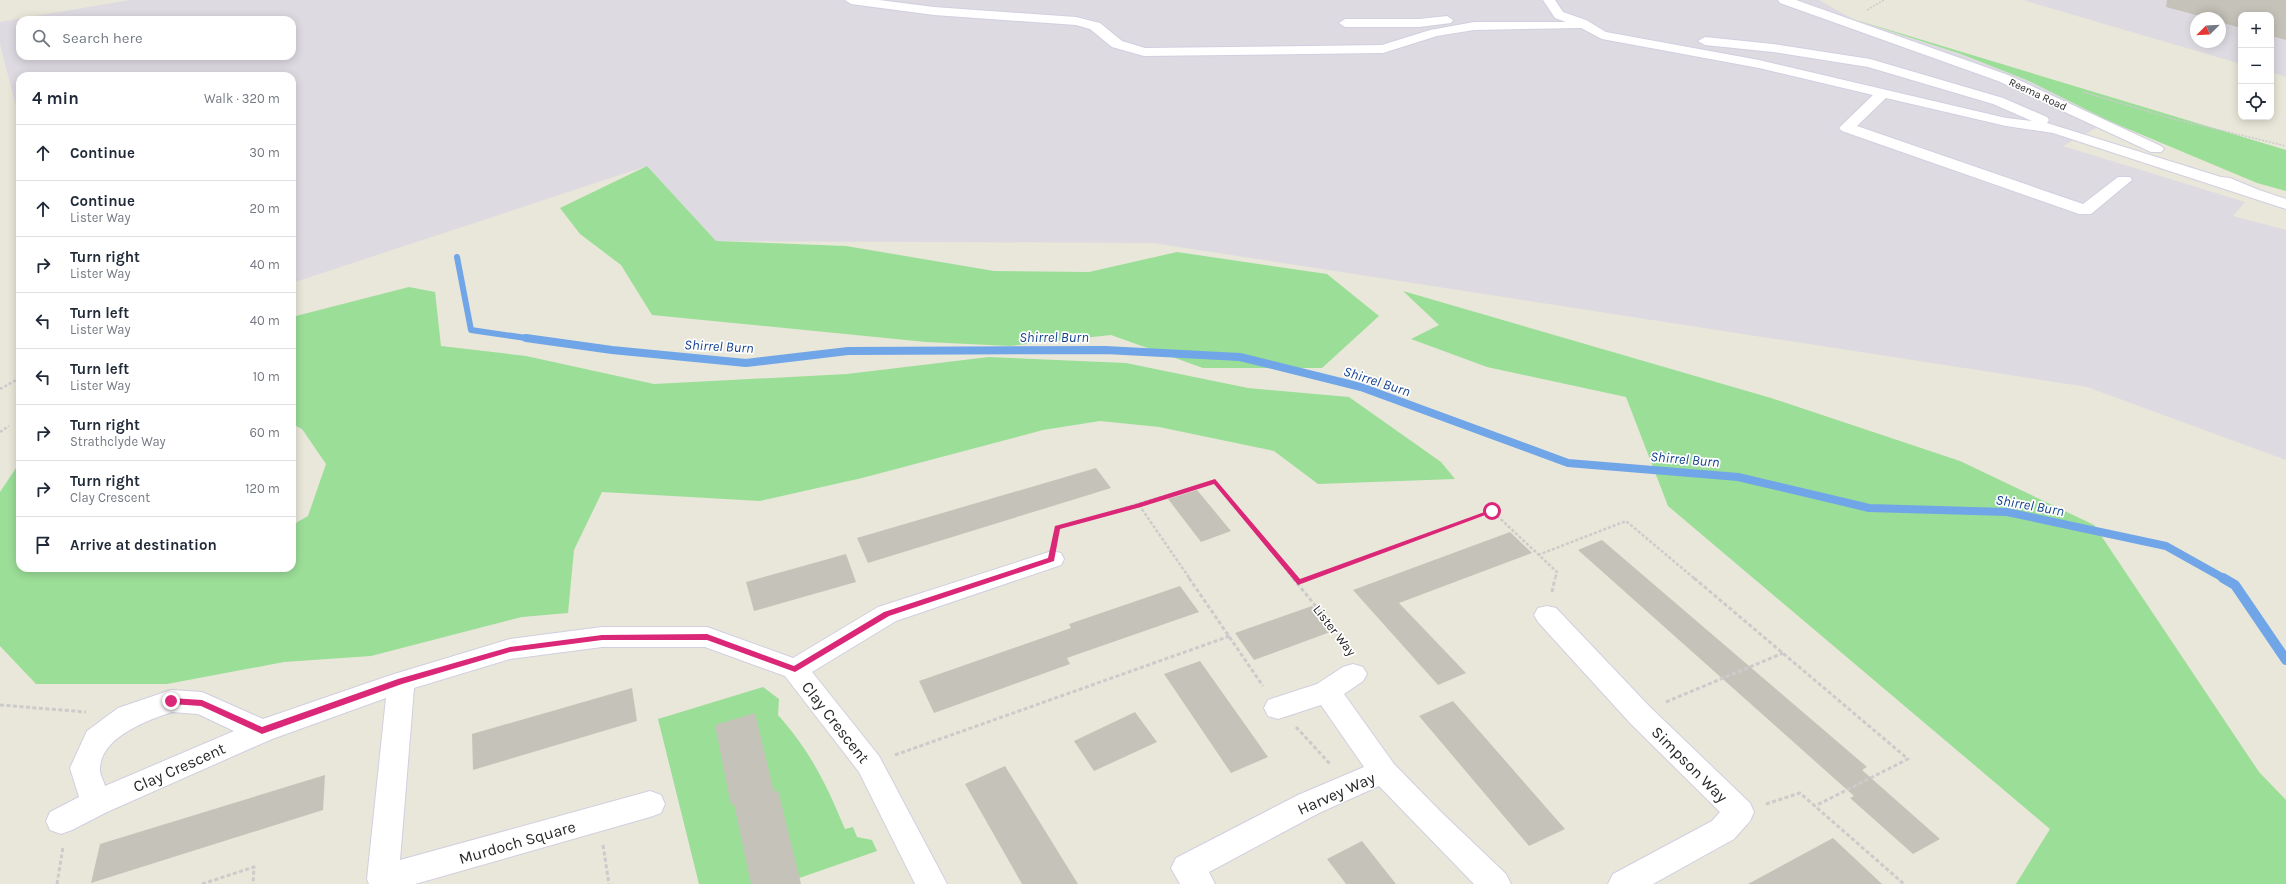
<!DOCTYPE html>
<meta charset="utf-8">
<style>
:root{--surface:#fff;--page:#f6f6f7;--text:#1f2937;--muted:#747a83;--line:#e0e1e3}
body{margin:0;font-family:Karla,sans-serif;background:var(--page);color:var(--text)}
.controls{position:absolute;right:12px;top:12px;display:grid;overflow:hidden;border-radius:8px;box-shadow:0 2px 10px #0003}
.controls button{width:36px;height:36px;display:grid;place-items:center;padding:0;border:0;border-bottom:1px solid var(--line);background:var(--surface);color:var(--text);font:20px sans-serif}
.compass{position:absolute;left:2190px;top:12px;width:36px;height:36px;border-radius:50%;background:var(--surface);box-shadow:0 2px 10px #0003;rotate:246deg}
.stop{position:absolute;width:12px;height:12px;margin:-9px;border:3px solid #db2777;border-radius:50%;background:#fff}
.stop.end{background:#db2777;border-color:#fff;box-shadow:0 1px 4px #0008}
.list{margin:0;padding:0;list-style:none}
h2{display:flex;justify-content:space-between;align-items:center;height:52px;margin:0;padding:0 16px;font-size:17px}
h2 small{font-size:13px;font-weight:400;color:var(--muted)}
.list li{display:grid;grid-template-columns:26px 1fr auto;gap:12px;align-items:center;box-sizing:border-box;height:56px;padding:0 16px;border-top:1px solid var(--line)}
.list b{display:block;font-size:15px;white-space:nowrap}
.list p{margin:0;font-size:13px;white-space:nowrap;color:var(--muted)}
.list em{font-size:13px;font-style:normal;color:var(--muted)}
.icon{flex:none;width:22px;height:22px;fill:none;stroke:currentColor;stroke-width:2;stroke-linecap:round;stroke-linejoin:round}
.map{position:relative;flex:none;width:2286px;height:884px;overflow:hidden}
.search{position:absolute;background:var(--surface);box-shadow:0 2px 10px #0003;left:16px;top:16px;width:280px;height:44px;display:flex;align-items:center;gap:10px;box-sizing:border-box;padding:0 14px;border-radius:12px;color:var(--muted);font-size:15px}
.panel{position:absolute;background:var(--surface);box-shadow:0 2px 10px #0003;left:16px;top:72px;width:280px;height:500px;border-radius:12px}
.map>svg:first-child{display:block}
.industrial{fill:#dedae2;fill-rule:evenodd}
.green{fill:#9bde98}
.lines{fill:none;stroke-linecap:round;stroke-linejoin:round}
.stream-far2{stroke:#70a5e8;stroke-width:6}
.stream-far1{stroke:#70a5e8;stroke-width:8}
.stream{stroke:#70a5e8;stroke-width:10}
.building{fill:#c5c3b9}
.minor-casing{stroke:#d1cfe0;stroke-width:2}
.path-far2{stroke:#cbcbcb;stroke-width:1.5;stroke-dasharray:2 1.5;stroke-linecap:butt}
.path-far1{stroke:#cbcbcb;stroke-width:2.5;stroke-dasharray:3 2;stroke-linecap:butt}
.path{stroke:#cbcbcb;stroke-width:3;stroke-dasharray:4 2.5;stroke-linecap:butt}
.minor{fill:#fff;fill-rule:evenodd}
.route{fill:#db2777}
.labels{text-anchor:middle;stroke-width:3.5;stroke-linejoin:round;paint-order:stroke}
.far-street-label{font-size:11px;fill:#272727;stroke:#fff}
.street-label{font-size:13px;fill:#272727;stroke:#fff}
.water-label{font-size:14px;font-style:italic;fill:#13418f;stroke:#fff}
.near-street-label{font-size:16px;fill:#272727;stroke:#fff}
</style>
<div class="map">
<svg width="2286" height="884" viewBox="0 0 2286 884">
<rect width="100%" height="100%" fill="#e9e7d9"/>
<path class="industrial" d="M 130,0 L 1819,0 L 1853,19 L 1961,54 L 2029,81 L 2109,121 L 2063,146 L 2245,202 L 2233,216 L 2286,230 L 2286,460 L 2087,387 L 1153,243 L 716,241 L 647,166 L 292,283 L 292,76 L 20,76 L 20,122 L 0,44 L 0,22 ZM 20,20 L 292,20 L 292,56 L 20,56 Z
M 2023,0 L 2286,0 L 2286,77 L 2271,72 L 2271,15 L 2241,15 L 2241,64 ZM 2196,18 L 2220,18 L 2220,42 L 2196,42 Z"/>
<path class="green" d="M 1853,19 L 2286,150 L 2286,191 L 2257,183 L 2109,121 L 2029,81 L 1961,54 Z
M 647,166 L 716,241 L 846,246 L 994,271 L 1089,272 L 1177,252 L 1327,274 L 1379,316 L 1322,368 L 1203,368 L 1111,335 L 1010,346 L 926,342 L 652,315 L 621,265 L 580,234 L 560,208 Z
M 409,287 L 435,292 L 441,346 L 526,356 L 654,384 L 847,374 L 989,357 L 1126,363 L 1248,388 L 1349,397 L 1441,462 L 1455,479 L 1318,484 L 1274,451 L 1159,427 L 1100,421 L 1043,430 L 862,478 L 760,501 L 602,492 L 574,550 L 568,613 L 522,617 L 371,656 L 284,662 L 167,684 L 36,684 L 0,646 L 0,492 L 18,465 L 20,464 L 20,568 L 292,568 L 292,525 L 308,516 L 326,464 L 302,429 L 292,424 L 292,394 L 295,392 L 292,376 L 292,317 Z
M 1403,291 L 1771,398 L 1960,461 L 2094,525 L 2259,772 L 2286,800 L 2286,884 L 2016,884 L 2050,829 L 1668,506 L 1626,397 L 1487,367 L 1411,339 L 1439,325 Z
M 763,687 L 779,699 L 778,715 C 811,752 826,784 845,829 L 853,827 L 857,837 L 872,840 L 877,851 L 782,884 L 699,884 L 658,719 Z"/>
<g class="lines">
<path class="stream-far2" d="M 457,257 L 471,330 L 533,339"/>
<path class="stream-far1" d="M 526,338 L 612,350 L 746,363 L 848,351 L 1105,350 L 1240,357 L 1361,387 L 1568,463 L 1738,477 L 1869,508 L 2007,512 L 2166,546 L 2225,579"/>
<path class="stream" d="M 2223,578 L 2235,585 L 2286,660"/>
</g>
<path class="building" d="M 2167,0 L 2286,0 L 2286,40 L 2271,36 L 2271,15 L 2241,15 L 2241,28 L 2220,22 L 2220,18 L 2207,18 L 2166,7 Z
M 1096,468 L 1111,488 L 868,563 L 857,538 Z
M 1197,490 L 1231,531 L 1201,542 L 1168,499 Z
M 1510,532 L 1532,553 L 1399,603 L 1466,673 L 1438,685 L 1353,590 Z
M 1602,540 L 1867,767 L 1862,770 L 1940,839 L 1913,854 L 1850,798 L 1854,796 L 1578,550 Z
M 846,554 L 856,582 L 754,611 L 746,582 Z
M 1180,586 L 1199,612 L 1067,658 L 1070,664 L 934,713 L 919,681 L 1071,628 L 1069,624 Z
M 1312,606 L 1333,631 L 1254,660 L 1235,633 Z
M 1200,661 L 1268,757 L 1231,773 L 1164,674 Z
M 632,688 L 637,721 L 473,770 L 472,734 Z
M 1453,701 L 1565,829 L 1529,846 L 1419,716 Z
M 1135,712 L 1157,742 L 1094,771 L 1074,741 Z
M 755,713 L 774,792 L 778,790 L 801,884 L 751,884 L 734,804 L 731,805 L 715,725 Z
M 1005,766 L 1078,884 L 1022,884 L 965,784 Z
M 325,775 L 323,810 L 91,883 L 100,844 Z
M 1833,838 L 1882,884 L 1748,884 Z
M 1362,841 L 1396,884 L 1346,884 L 1327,859 Z"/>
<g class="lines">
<defs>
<path id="minor" d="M 845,0 L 879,0 L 934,7 L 1076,17 L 1100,23 L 1122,41 L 1145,48 L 1382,45 L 1430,30 L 1474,22 L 1566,22 L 1555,18 L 1543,0 L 1555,0 L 1563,12 L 1586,20 L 1606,32 L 1759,60 L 2006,118 L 2032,121 L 1993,104 L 1868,67 L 1773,52 L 1705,45 L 1698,41 L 1705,37 L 1773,44 L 1870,59 L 2003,98 L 2047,117 L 2049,120 L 2047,123 L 2221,177 L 2230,178 L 2259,190 L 2286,199 L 2286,209 L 2053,133 L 2006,126 L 1886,98 L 1857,126 L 2083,204 L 2118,177 L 2130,177 L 2132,180 L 2091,214 L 2079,214 L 1842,131 L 1839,128 L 1842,125 L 1873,95 L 1759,68 L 1602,39 L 1581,28 L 1474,30 L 1437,36 L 1383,53 L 1144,56 L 1112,47 L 1090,29 L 1076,25 L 934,15 L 851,4 Z
M 1778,0 L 1796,0 L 2008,75 L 2161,146 L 2164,149 L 2161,152 L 2151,152 L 1998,81 L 1780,3 Z
M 1447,16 L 1453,20 L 1451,23 L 1419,27 L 1345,27 L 1339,23 L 1345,19 L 1419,19 Z
M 1052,551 L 1061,553 L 1064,559 L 1061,565 L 896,621 L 812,672 L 879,756 L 947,884 L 915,884 L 859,772 L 785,676 L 705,647 L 602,647 L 510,659 L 414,688 L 400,860 L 650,791 L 661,795 L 665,804 L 661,813 L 650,817 L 415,884 L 369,884 L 367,879 L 386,698 L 272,739 L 107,812 L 72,830 L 61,834 L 50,830 L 46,821 L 50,812 L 79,797 L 70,768 L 87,731 L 118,708 L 171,690 L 202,692 L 263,719 L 391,675 L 510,639 L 602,627 L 707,627 L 793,658 L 878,607 ZM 172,712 L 198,714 L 234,731 L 105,786 C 104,781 99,773 100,768 C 101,737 148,720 172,712 Z
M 1547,606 L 1556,608 L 1650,707 L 1750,803 L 1754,812 L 1750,821 L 1734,839 L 1653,884 L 1608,884 L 1613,874 L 1712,821 L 1720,812 L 1630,723 L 1538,622 L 1534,615 L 1538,608 Z
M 1353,664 L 1363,667 L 1367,674 L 1363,681 L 1344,694 L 1394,764 L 1440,811 L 1506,874 L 1511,884 L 1474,884 L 1379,786 L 1319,813 L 1209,872 L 1215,884 L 1180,884 L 1171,868 L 1176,858 L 1298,795 L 1364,767 L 1321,705 L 1278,719 L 1268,716 L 1264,708 L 1268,700 L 1317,684 L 1343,667 Z"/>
</defs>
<use href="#minor" class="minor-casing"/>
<path class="path-far2" d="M 1867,10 L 1884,0
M 2083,92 L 2174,119 L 2286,146"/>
<path class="path-far1" d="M 0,389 L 20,378
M 0,432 L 9,426
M 1139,505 L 1190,579
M 1056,537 L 1057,528 L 1215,481 L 1294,579
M 1538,555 L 1626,521 L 1695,579
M 1306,579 L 1492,511 L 1557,572 L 1555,579"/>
<path class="path" d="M 1189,578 L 1263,686
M 1293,578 L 1351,650
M 1694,578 L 1908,759 L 1815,806
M 1298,582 L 1308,578
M 1552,592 L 1555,578
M 1666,702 L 1783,653
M 0,705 L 86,712
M 1296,727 L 1331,765
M 895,755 L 1230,636
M 1766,804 L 1800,793 L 1904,884
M 603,845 L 609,884
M 57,884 L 63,847
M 202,884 L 254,867 L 253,884"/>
<use href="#minor" class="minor"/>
</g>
<path class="route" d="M 1215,479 L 1300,579 L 1490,510 L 1496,511 L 1298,585 L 1214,484 L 1141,507 L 1060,529 L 1054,561 L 889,616 L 795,672 L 707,640 L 602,640 L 510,652 L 402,684 L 262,734 L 201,706 L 171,704 L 167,701 L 171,698 L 202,700 L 262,727 L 398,679 L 510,647 L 602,635 L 707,634 L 794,666 L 884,612 L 1048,558 L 1055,526 L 1136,504 Z"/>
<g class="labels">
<g class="far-street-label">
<text transform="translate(2038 94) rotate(25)" y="4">Reema Road</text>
</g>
<g class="street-label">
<text transform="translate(1335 630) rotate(52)" y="5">Lister Way</text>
</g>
<g class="water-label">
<text x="1054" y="342">Shirrel Burn</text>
<text transform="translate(719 346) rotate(3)" y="5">Shirrel Burn</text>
<text transform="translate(1377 381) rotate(18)" y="5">Shirrel Burn</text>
<text transform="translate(1685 459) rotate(5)" y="5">Shirrel Burn</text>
<text transform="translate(2030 505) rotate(10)" y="5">Shirrel Burn</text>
</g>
<g class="near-street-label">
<text transform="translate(836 722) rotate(52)" y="6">Clay Crescent</text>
<text transform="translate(1690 764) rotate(45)" y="6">Simpson Way</text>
<text transform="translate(179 767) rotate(-24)" y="6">Clay Crescent</text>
<text transform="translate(1336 793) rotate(-24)" y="6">Harvey Way</text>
<text transform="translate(517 842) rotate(-16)" y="6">Murdoch Square</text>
</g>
</g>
</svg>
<div class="controls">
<button>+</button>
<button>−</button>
<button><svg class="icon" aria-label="locate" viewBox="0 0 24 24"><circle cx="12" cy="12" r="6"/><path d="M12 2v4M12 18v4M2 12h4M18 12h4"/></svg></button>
</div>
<svg class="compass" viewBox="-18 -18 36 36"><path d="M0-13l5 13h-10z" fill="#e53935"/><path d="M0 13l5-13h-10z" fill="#747a83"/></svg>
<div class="stop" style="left:1492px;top:511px"></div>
<div class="stop end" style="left:171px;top:701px"></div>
<div class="search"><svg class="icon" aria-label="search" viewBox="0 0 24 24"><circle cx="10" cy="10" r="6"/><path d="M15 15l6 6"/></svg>Search here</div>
<section class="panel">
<h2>4 min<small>Walk · 320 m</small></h2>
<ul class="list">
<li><svg class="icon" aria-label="ahead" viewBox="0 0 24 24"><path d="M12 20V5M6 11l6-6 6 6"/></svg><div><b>Continue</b></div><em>30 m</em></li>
<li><svg class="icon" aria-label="ahead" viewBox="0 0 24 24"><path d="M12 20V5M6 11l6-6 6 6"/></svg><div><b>Continue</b><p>Lister Way</p></div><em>20 m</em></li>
<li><svg class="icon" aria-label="right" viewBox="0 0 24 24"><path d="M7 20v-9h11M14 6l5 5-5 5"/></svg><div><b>Turn right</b><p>Lister Way</p></div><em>40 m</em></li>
<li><svg class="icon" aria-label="left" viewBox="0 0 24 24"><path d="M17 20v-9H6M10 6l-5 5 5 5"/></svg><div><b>Turn left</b><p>Lister Way</p></div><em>40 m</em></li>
<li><svg class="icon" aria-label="left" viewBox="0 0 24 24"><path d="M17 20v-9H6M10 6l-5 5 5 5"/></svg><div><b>Turn left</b><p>Lister Way</p></div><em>10 m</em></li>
<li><svg class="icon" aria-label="right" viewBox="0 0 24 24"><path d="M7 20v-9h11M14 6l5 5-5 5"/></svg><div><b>Turn right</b><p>Strathclyde Way</p></div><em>60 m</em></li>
<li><svg class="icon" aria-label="right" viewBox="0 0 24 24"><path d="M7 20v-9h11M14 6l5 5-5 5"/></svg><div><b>Turn right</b><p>Clay Crescent</p></div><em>120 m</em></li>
<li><svg class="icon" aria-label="arrive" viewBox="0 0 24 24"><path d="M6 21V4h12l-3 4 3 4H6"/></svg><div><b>Arrive at destination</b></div></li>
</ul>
</section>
</div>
